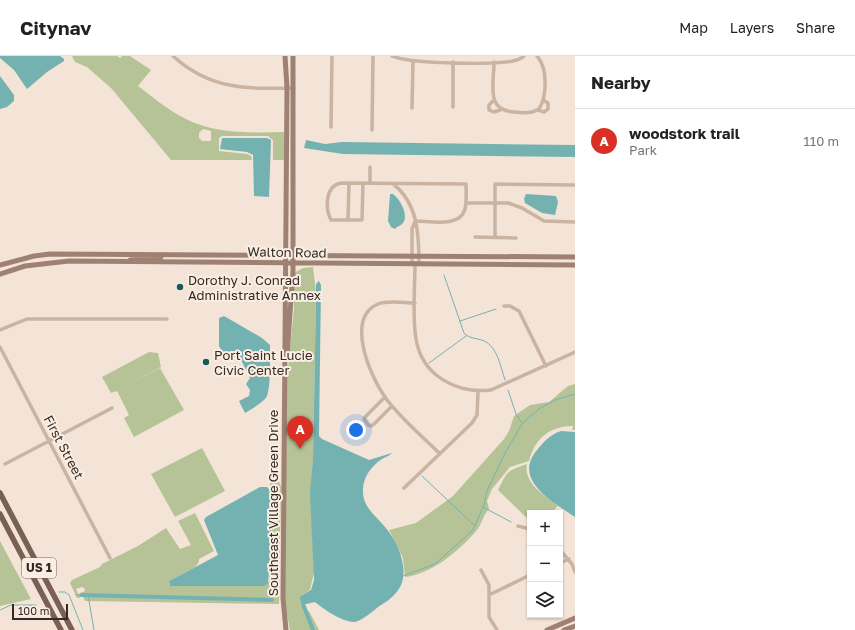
<!DOCTYPE html>
<meta charset="utf-8">
<style>
:root{--surface:#fff;--page:#f6f6f6;--text:#222;--muted:#767676;--line:#e0e0e0;--accent:#d93025}
body{margin:0;font-family:"Golos Text",sans-serif;background:var(--page);color:var(--text)}
.controls{position:absolute;right:12px;bottom:12px;display:grid;overflow:hidden;border-radius:0px;box-shadow:0 1px 3px #0004}
.controls button{width:36px;height:36px;display:grid;place-items:center;padding:0;border:0;border-bottom:1px solid var(--line);background:var(--surface);color:var(--text);font:20px sans-serif}
.scale{position:absolute;left:12px;bottom:10px;width:56px;box-sizing:border-box;padding-left:4px;border:2px solid #352925;border-top:0;font-size:11px;line-height:14px;white-space:nowrap;color:#352925;-webkit-text-stroke:3px #faeee3;paint-order:stroke}
.you{position:absolute;left:356px;top:374px;width:14px;height:14px;margin:-10px;border:3px solid #fff;border-radius:50%;background:#1a73e8;box-shadow:0 0 0 6px #1a73e833}
.badge{display:grid;place-items:center;width:26px;height:26px;border-radius:50%;background:var(--accent);color:#fff;font-size:13px;font-weight:700}
.pin{position:absolute;translate:-50% -33px;filter:drop-shadow(0 1px 2px #0008)}
.pin::after{content:'';position:absolute;top:21px;width:14px;height:12px;background:inherit;clip-path:polygon(0 0,100% 0,50% 100%)}
.list{margin:0;padding:0;list-style:none}
h2{display:flex;justify-content:space-between;align-items:center;height:52px;margin:0;padding:0 16px;font-size:17px}
h2 small{font-size:13px;font-weight:400;color:var(--muted)}
.list li{display:grid;grid-template-columns:26px 1fr auto;gap:12px;align-items:center;box-sizing:border-box;height:64px;padding:0 16px;border-top:1px solid var(--line)}
.list b{display:block;font-size:15px;white-space:nowrap}
.list p{margin:0;font-size:13px;white-space:nowrap;color:var(--muted)}
.list em{font-size:13px;font-style:normal;color:var(--muted)}
.icon{flex:none;width:22px;height:22px;fill:none;stroke:currentColor;stroke-width:2;stroke-linecap:round;stroke-linejoin:round}
.map{position:relative;flex:none;width:575px;height:574px;overflow:hidden}
header{display:flex;align-items:center;gap:24px;box-sizing:border-box;height:56px;padding:0 20px;background:var(--surface);border-bottom:1px solid var(--line)}
header strong{font-size:19px}
nav{display:flex;gap:22px;margin-inline-start:auto;font-size:14px}
main{display:flex}
aside{flex:1;background:var(--surface)}
.map>svg:first-child{display:block}
.green{fill:#b6c396;fill-rule:evenodd}
.water{fill:#74b2b1}
.lines{fill:none;stroke-linecap:round;stroke-linejoin:round}
.stream{stroke:#74b2b1;stroke-width:1}
.canal{stroke:#74b2b1;stroke-width:4}
.street{stroke:#cbb3a2;stroke-width:3.5}
.secondary{stroke:#9f8173;stroke-width:5}
.primary{stroke:#795f55;stroke-width:5.5}
.poi-dot{fill:#18595a;stroke:#faeee3;stroke-width:1.5}
.labels{text-anchor:middle;stroke-width:4;stroke-linejoin:round;paint-order:stroke}
.shield{fill:#faeee3;stroke:#70645e;stroke-width:1}
.shield-label{font-size:12px;font-weight:bold;fill:#352925}
.street-label{font-size:13px;fill:#352925;stroke:#faeee3}
.poi-label{font-size:13px;fill:#352925;stroke:#faeee3;text-anchor:start}
</style>
<header>
<strong>Citynav</strong>
<nav><a>Map</a><a>Layers</a><a>Share</a></nav>
</header>
<main>
<div class="map">
<svg width="575" height="574" viewBox="0 0 575 574">
<rect width="100%" height="100%" fill="#f3e4d7"/>
<path class="green" d="M 72,0 L 117,0 L 120,2 L 122,0 L 130,0 L 151,14 L 138,30 C 153,41 169,55 186,63 C 215,78 253,77 284,76 L 284,104 L 273,104 L 273,84 L 268,80 L 222,80 L 219,82 L 219,95 L 247,98 L 251,100 L 252,104 L 171,104 L 111,32 L 87,11 L 75,6 ZM 203,73 L 211,75 L 211,85 L 202,85 L 199,82 L 199,77 Z
M 313,211 L 316,236 L 313,403 L 311,441 L 314,516 L 310,534 L 299,541 L 305,557 L 309,555 L 319,574 L 290,574 L 285,548 L 286,331 L 294,253 L 294,217 L 303,212 Z
M 149,296 L 158,297 L 161,311 L 130,327 L 160,312 L 184,354 L 134,381 L 124,362 L 129,359 L 117,335 L 111,337 L 102,321 Z
M 575,328 L 575,374 L 572,374 L 573,370 C 550,370 535,382 529,405 L 510,411 L 492,433 L 487,445 L 489,453 C 483,459 482,468 477,474 C 459,495 432,518 405,521 L 403,502 L 389,474 L 416,467 L 453,440 L 504,383 L 509,375 L 514,360 L 530,349 L 549,346 L 568,330 Z
M 202,392 L 225,435 L 175,461 L 151,418 Z
M 527,408 C 523,427 545,440 558,450 L 551,457 L 530,457 L 530,465 L 498,434 C 508,414 507,415 527,408 Z
M 270,425 L 279,426 L 281,430 L 279,548 L 85,545 L 81,536 L 84,536 L 85,533 L 82,531 L 76,533 L 80,542 L 77,542 L 70,527 L 72,524 L 100,511 L 102,508 L 138,490 L 166,472 L 180,493 L 191,489 L 178,465 L 195,457 L 214,495 L 199,503 L 199,506 L 195,511 L 169,525 L 170,530 L 257,530 L 269,526 Z
M 0,485 L 31,543 L 0,550 Z"/>
<path class="water" d="M 0,0 L 60,0 L 64,3 L 64,5 L 47,16 L 27,33 L 14,14 L 0,2 Z
M 0,20 L 14,39 L 14,45 L 7,51 L 0,53 Z
M 222,82 L 267,82 L 271,84 L 269,141 L 254,140 L 253,99 L 247,96 L 220,93 Z
M 306,84 L 325,88 L 342,86 L 575,89 L 575,101 L 343,98 L 304,92 Z
M 390,138 L 393,138 C 400,143 409,159 403,167 C 401,170 397,170 395,173 L 391,171 L 388,165 Z
M 526,138 L 556,140 L 558,146 L 555,159 L 542,157 L 525,147 L 524,143 Z
M 319,225 L 321,229 L 319,380 L 322,383 L 369,404 L 392,397 C 389,400 385,401 382,403 C 371,410 362,423 363,436 C 363,451 376,460 385,471 C 399,487 413,520 395,538 C 391,543 384,547 378,551 C 372,556 365,562 358,565 C 348,570 323,553 315,546 L 302,549 L 299,541 L 311,534 L 314,524 L 310,437 L 313,403 L 316,240 L 316,228 Z
M 224,260 L 262,282 L 270,289 C 270,299 271,336 266,342 C 260,348 252,353 245,357 L 239,345 L 249,340 L 250,334 L 246,328 L 250,322 L 239,300 L 225,301 L 219,290 L 219,262 Z
M 561,375 L 575,376 L 575,461 C 553,446 512,424 537,394 C 545,385 549,379 561,375 Z
M 260,431 L 267,431 L 271,435 L 270,501 L 268,528 L 264,530 L 170,530 L 169,525 L 218,499 L 204,464 L 206,461 Z"/>
<g class="lines">
<path class="stream" d="M 444,219 L 464,277 C 469,283 478,282 484,285 C 497,290 501,312 505,324
M 460,265 L 496,253
M 429,307 L 466,280
M 508,334 L 516,358 L 522,367
M 422,420 L 475,470
M 483,451 L 511,466
M 403,520 L 435,508 L 473,474 L 484,449 L 487,435 L 505,397 L 522,368 L 540,352 L 555,344 L 575,338
M 59,536 L 65,536 L 69,539 L 83,574
M 76,539 L 81,539
M 88,539 L 94,574
M 0,554 L 11,549 L 36,549"/>
<path class="canal" d="M 81,539 L 272,544
M 303,548 L 313,574"/>
<path class="street" d="M 173,0 C 210,34 247,33 294,32
M 392,0 C 409,8 493,9 513,5 C 518,4 521,3 524,0
M 494,6 C 494,28 485,55 515,56 C 523,57 531,58 539,53 C 547,40 548,12 537,0
M 494,44 L 489,49 L 489,54 L 494,56 L 500,54
M 453,51 L 453,6
M 412,52 L 413,5
M 538,54 L 544,56 L 548,53 L 548,47 L 543,44
M 331,71 L 332,0
M 372,74 L 373,0
M 370,111 L 370,127
M 363,127 L 362,164 L 331,164 C 325,152 325,129 342,127 L 466,128 C 466,136 467,145 465,153 C 460,172 430,165 415,165
M 393,128 C 418,147 419,179 419,208
M 466,147 L 508,147 L 522,152 L 544,165 L 575,166
M 348,164 L 349,127
M 475,181 L 516,182
M 495,181 L 495,128 L 575,129
M 412,208 L 412,173 L 415,165
M 415,208 C 415,233 412,259 416,283 C 422,320 457,338 491,334 L 575,296
M 415,247 C 404,247 388,244 378,248 C 345,262 370,320 385,341 C 397,359 424,382 440,398
M 504,250 L 510,250 L 519,255 L 546,310
M 0,274 L 27,263 L 167,263
M 0,291 L 110,502
M 385,341 L 366,360 L 364,363 L 368,369 L 371,370 L 374,368 L 392,350
M 5,408 L 112,352
M 404,432 L 472,367 L 477,359 L 478,336
M 518,470 L 530,473
M 560,494 L 572,508 L 575,516
M 560,507 L 569,503
M 481,514 L 489,529 L 489,561 L 497,574
M 489,539 L 530,519"/>
<path class="secondary" d="M 285,0 L 287,32 L 283,542 L 286,574
M 130,204 L 161,201
M 0,209 L 34,200 L 50,198 L 575,201
M 0,218 L 25,210 L 69,205 L 575,209
M 287,300 L 293,215 L 293,0
M 547,574 L 575,562
M 564,574 L 575,570"/>
<path class="primary" d="M 0,437 L 72,574
M 0,458 L 61,574"/>
</g>
<g class="poi-dot">
<circle cx="180" cy="231" r="4"/>
<circle cx="206" cy="306" r="4"/>
</g>
<g class="labels">
<rect class="shield" x="22" y="502" width="34" height="20" rx="3"/>
<g class="shield-label">
<text x="39" y="516">US 1</text>
</g>
<g class="street-label">
<text transform="translate(287 196) rotate(1)" y="5">Walton Road</text>
<text transform="translate(64 391) rotate(62)" y="5">First Street</text>
<text transform="translate(273 447) rotate(-90)" y="5">Southeast Village Green Drive</text>
</g>
<g class="poi-label">
<text x="188" y="229">Dorothy J. Conrad<tspan x="188" dy="15">Administrative Annex</tspan></text>
<text x="214" y="304">Port Saint Lucie<tspan x="214" dy="15">Civic Center</tspan></text>
</g>
</g>
</svg>
<div class="controls">
<button>+</button>
<button>−</button>
<button><svg class="icon" aria-label="layers" viewBox="0 0 24 24"><path d="M12 4l9 5-9 5-9-5zM3 14l9 5 9-5"/></svg></button>
</div>
<div class="scale">100 m</div>
<div class="you"></div>
<div class="pin badge" style="left:300px;top:393px">A</div>
</div>
<aside>
<h2>Nearby<small></small></h2>
<ul class="list">
<li><span class="badge">A</span><div><b>woodstork trail</b><p>Park</p></div><em>110 m</em></li>
</ul>
</aside>
</main>
